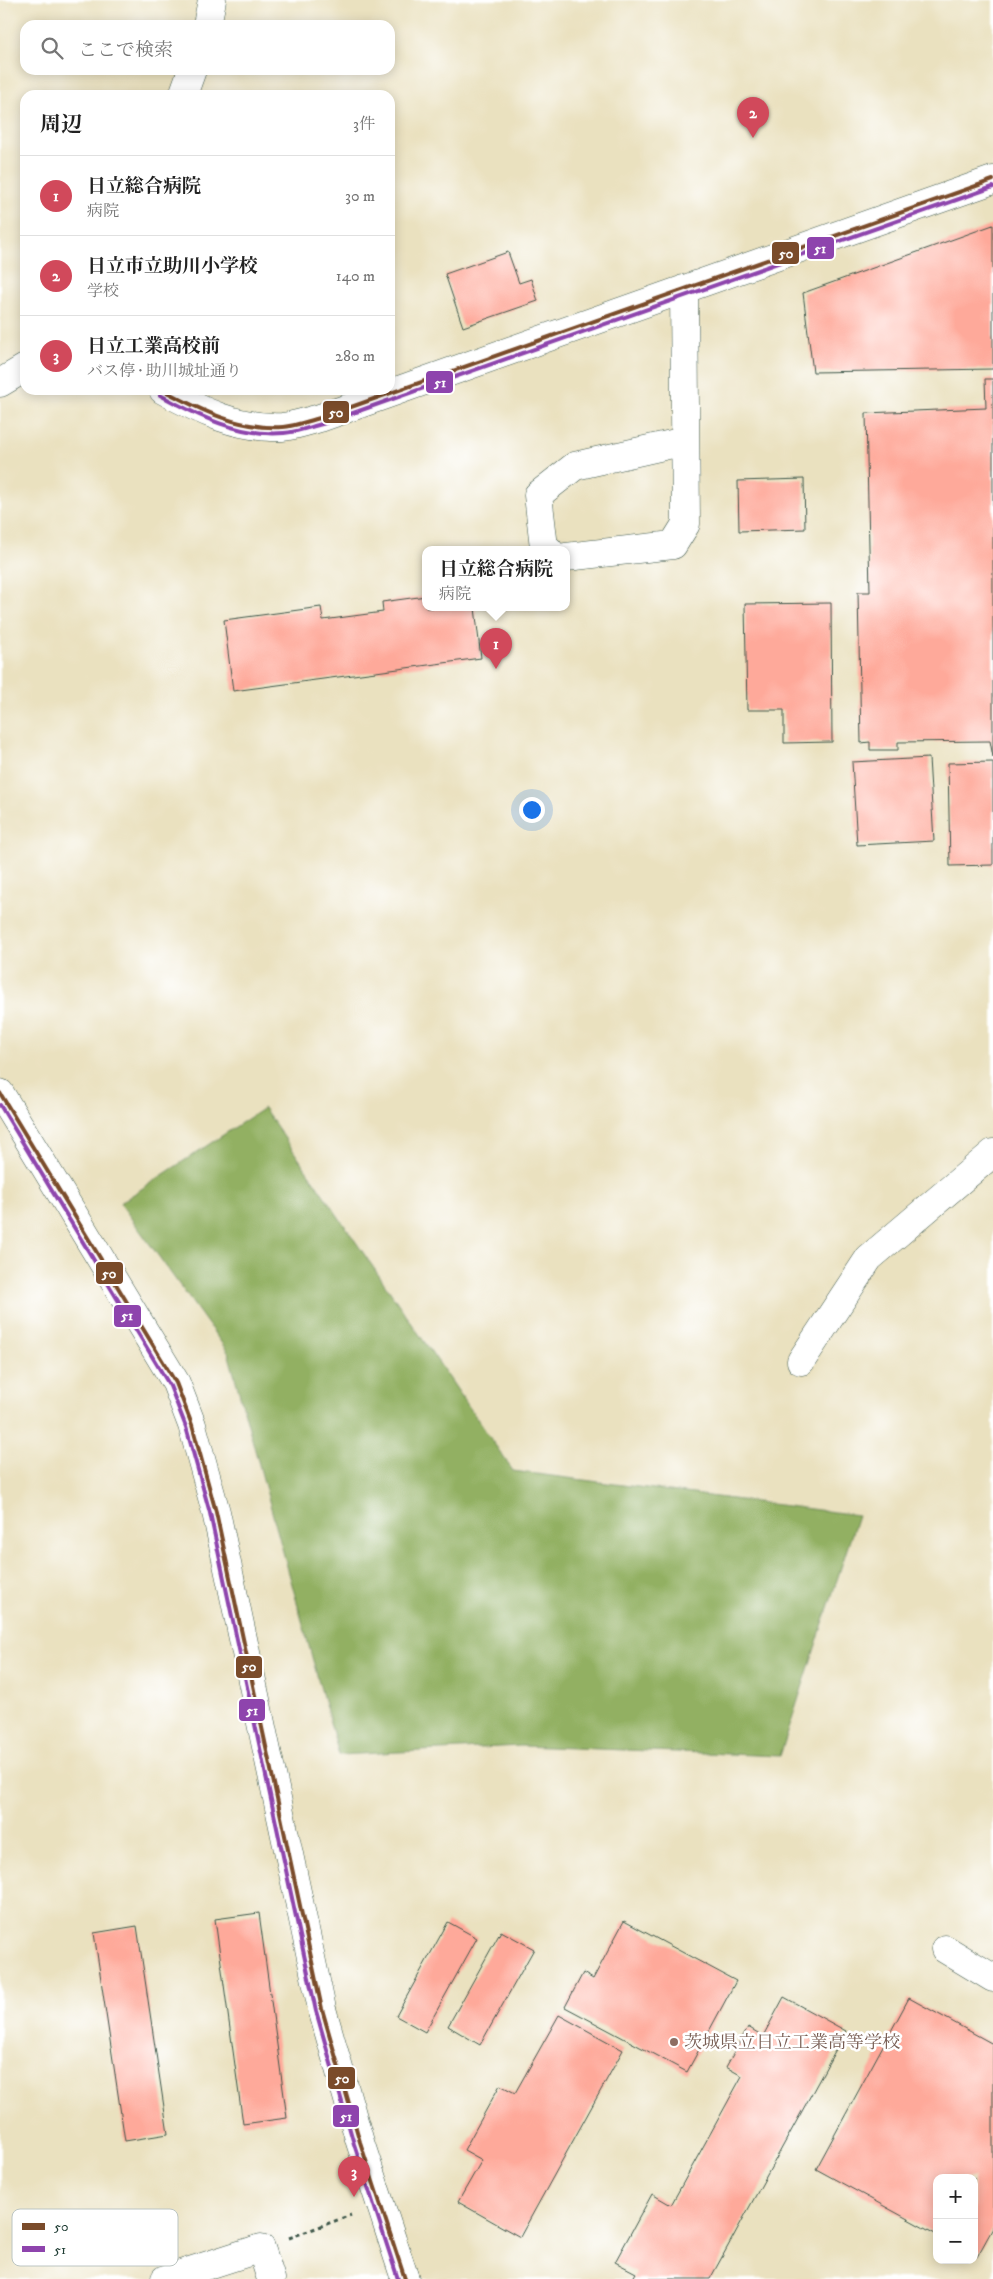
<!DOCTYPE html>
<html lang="ja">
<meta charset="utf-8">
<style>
:root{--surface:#fff;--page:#f6f6f6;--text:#222;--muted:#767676;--line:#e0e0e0;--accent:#d1495b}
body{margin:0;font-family:"IM FELL DW Pica","Noto Serif JP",serif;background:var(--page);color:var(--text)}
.controls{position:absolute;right:15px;bottom:15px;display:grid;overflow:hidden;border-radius:10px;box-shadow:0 2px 12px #0003}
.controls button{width:45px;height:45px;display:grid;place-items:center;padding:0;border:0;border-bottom:1px solid var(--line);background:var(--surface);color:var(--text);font:25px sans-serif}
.you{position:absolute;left:531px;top:809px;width:18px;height:18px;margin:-12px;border:4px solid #fff;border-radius:50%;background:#1a73e8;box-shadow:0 0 0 8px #1a73e833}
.badge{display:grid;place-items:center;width:32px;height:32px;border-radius:50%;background:var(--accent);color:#fff;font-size:16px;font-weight:700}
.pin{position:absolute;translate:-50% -41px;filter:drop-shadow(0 1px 2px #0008)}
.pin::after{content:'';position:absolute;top:26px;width:18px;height:15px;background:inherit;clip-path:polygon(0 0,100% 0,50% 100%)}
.popup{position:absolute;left:422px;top:546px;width:148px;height:65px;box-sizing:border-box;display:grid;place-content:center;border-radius:10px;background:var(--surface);filter:drop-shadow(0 1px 4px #0005);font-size:16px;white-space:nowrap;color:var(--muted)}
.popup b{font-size:19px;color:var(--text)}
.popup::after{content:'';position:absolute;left:50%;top:100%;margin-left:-10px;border:10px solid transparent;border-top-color:var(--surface)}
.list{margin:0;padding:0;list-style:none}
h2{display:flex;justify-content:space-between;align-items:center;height:65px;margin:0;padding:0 20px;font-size:21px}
h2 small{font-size:16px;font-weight:400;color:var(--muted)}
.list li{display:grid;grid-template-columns:32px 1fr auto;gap:15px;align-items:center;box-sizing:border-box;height:80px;padding:0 20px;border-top:1px solid var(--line)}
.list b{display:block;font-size:19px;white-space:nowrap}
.list p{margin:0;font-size:16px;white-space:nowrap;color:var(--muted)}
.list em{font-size:16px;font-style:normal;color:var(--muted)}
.icon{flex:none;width:28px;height:28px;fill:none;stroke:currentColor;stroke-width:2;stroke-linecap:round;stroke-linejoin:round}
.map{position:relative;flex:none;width:993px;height:2279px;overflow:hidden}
.search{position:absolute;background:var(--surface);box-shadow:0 2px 12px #0003;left:20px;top:20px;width:375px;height:55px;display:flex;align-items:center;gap:12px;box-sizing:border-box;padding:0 18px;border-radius:15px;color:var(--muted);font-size:19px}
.panel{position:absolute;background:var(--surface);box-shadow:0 2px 12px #0003;left:20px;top:90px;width:375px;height:305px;border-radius:15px}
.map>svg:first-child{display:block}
.forest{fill:#92b062;stroke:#58764b}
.building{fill:#fea99a}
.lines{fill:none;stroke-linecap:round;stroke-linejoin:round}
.minor-casing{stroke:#3d5649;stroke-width:29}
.path{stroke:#3d5649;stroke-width:3;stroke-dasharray:4 4;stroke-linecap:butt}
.minor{stroke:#fff;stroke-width:28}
.bus-1-casing{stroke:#fff;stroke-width:8}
.bus-2-casing{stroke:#fff;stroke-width:8}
.bus-1{stroke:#7a4b2a;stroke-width:4}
.bus-2{stroke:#8e44ad;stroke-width:4}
.education-dot{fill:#8d6e63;stroke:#fff;stroke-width:2}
.labels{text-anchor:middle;stroke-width:5;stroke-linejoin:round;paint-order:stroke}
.education-label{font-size:18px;fill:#785e54;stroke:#fff;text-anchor:start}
.key{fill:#fff;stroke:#bcc5c2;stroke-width:1}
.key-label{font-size:14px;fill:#1f3d34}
.line-badge{stroke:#fff;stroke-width:2}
.badge-label{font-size:14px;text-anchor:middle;font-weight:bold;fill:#fff}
</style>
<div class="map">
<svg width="993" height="2279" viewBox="0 0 993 2279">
<rect width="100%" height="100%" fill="#fff"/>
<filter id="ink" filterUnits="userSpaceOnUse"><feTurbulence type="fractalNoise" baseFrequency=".02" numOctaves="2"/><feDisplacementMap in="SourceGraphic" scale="10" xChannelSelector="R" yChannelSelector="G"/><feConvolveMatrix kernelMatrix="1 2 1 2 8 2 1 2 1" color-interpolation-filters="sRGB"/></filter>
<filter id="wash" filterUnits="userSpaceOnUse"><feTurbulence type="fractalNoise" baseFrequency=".0096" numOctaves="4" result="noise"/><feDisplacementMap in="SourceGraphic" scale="20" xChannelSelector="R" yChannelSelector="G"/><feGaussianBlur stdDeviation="1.12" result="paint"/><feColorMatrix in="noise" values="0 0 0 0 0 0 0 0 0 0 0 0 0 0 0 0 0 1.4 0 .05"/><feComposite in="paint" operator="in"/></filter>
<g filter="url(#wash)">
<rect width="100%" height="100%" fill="#eae1bf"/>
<path class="forest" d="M 264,1108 L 513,1471 L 858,1515 L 780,1756 L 521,1746 L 339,1755 L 228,1352 L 120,1203 Z"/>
<g id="blocks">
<path class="building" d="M 993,225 L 993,369 L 813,372 L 803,293 Z
M 508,252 L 519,283 L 531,279 L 538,301 L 463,327 L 445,274 Z
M 985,379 L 993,379 L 993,757 L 990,741 L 898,742 L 898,750 L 870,750 L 870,742 L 861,743 L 858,592 L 870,592 L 866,413 L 986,408 Z
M 804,479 L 805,529 L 739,531 L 738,481 Z
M 426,596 L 426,608 L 475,608 L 481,658 L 233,691 L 224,620 L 321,607 L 323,620 L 383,612 L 382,602 Z
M 831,603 L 832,742 L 784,743 L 784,710 L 747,710 L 745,604 Z
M 929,758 L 934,841 L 857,845 L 852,762 Z
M 993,762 L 993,865 L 950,866 L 948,763 Z
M 259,1913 L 287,2118 L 243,2124 L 215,1919 Z
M 624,1921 L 736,1981 L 687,2072 L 565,2007 L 583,1973 L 593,1979 Z
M 448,1922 L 477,1938 L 425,2032 L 396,2016 Z
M 137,1926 L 168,2134 L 125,2141 L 94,1933 Z
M 501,1931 L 534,1949 L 480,2045 L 448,2026 Z
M 784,1997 L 846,2031 L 710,2279 L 632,2279 L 636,2273 L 615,2262 L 652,2194 L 671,2205 L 742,2076 L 726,2067 L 748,2027 L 763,2036 Z
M 909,1998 L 993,2044 L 993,2228 L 977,2257 L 974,2256 L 974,2178 L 937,2178 L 937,2235 L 816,2169 Z
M 559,2015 L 623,2050 L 520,2237 L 458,2202 L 482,2160 L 464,2150 L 500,2085 L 515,2093 Z"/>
</g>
</g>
<g filter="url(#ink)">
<use href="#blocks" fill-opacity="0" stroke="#3d5649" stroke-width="1"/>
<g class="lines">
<defs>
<path id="minor" d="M 207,25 L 212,0
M 183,95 L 192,70
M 0,383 L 25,368
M 163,390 C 200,411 239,429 282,427 C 294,426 308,421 320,418 L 993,180
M 549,550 L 544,547 L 538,495 L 575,466 L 685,441
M 566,557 L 673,545 L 686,524 L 684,289
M 0,1093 L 176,1383 L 192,1425 L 216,1512 L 322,2009 L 360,2142 L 405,2279
M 801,1361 L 869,1258 L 993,1153
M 945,1949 L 993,1978
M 165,2279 L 261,2248 L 271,2279"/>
</defs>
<use href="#minor" class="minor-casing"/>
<path class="path" d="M 289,2238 L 351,2215"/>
<use href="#minor" class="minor"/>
<defs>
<path id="bus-1" d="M 163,390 C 200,410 240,430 283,427 C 295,426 308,421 320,418 L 993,180
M 0,1093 L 176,1383 L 192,1425 L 216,1512 L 322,2009 L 360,2142 L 405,2279"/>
<path id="bus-2" d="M 160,395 C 198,416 240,437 284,433 C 297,432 310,427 322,424 L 993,187
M 0,1105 L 170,1386 L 186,1427 L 210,1513 L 316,2011 L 354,2144 L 398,2279"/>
</defs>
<use href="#bus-1" class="bus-1-casing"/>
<use href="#bus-2" class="bus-2-casing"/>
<use href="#bus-1" class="bus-1"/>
<use href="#bus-2" class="bus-2"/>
</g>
</g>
<circle class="education-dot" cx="674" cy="2042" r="5"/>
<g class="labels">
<g class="education-label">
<text x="684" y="2048">茨城県立日立工業高等学校</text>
</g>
</g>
<rect x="12" y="2209" width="166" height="57" rx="8" class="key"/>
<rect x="22" y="2223" width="23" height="7" fill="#7a4b2a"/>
<rect x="22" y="2246" width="23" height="6" fill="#8e44ad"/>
<g class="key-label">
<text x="54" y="2231">50</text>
<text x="54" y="2254">51</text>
</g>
<g class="line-badge">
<rect x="806" y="236" width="29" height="24" rx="5" fill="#8e44ad"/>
<rect x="771" y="241" width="29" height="24" rx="5" fill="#7a4b2a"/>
<rect x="425" y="370" width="29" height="24" rx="5" fill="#8e44ad"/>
<rect x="322" y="400" width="28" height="24" rx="5" fill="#7a4b2a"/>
<rect x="95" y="1261" width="29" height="24" rx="5" fill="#7a4b2a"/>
<rect x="113" y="1304" width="29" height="24" rx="5" fill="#8e44ad"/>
<rect x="235" y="1655" width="28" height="24" rx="5" fill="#7a4b2a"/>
<rect x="238" y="1698" width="28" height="24" rx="5" fill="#8e44ad"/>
<rect x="327" y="2066" width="29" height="24" rx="5" fill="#7a4b2a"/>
<rect x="332" y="2104" width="28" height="24" rx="5" fill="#8e44ad"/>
</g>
<g class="badge-label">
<text x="820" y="253">51</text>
<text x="786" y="258">50</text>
<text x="440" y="387">51</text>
<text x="336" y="417">50</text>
<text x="109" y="1278">50</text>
<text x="127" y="1320">51</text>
<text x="249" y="1671">50</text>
<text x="252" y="1715">51</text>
<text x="342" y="2083">50</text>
<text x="346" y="2121">51</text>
</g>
</svg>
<div class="controls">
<button>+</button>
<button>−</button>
</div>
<div class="you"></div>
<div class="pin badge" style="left:496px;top:669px">1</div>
<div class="popup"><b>日立総合病院</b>病院</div>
<div class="pin badge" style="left:753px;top:138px">2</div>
<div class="pin badge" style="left:354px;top:2197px">3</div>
<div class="search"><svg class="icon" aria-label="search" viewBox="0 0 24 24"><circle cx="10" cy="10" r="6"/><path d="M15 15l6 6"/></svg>ここで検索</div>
<section class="panel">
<h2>周辺<small>3件</small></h2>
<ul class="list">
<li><span class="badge">1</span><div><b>日立総合病院</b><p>病院</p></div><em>30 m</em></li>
<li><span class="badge">2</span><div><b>日立市立助川小学校</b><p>学校</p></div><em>140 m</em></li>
<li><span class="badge">3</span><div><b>日立工業高校前</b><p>バス停 · 助川城址通り</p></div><em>280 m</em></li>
</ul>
</section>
</div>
